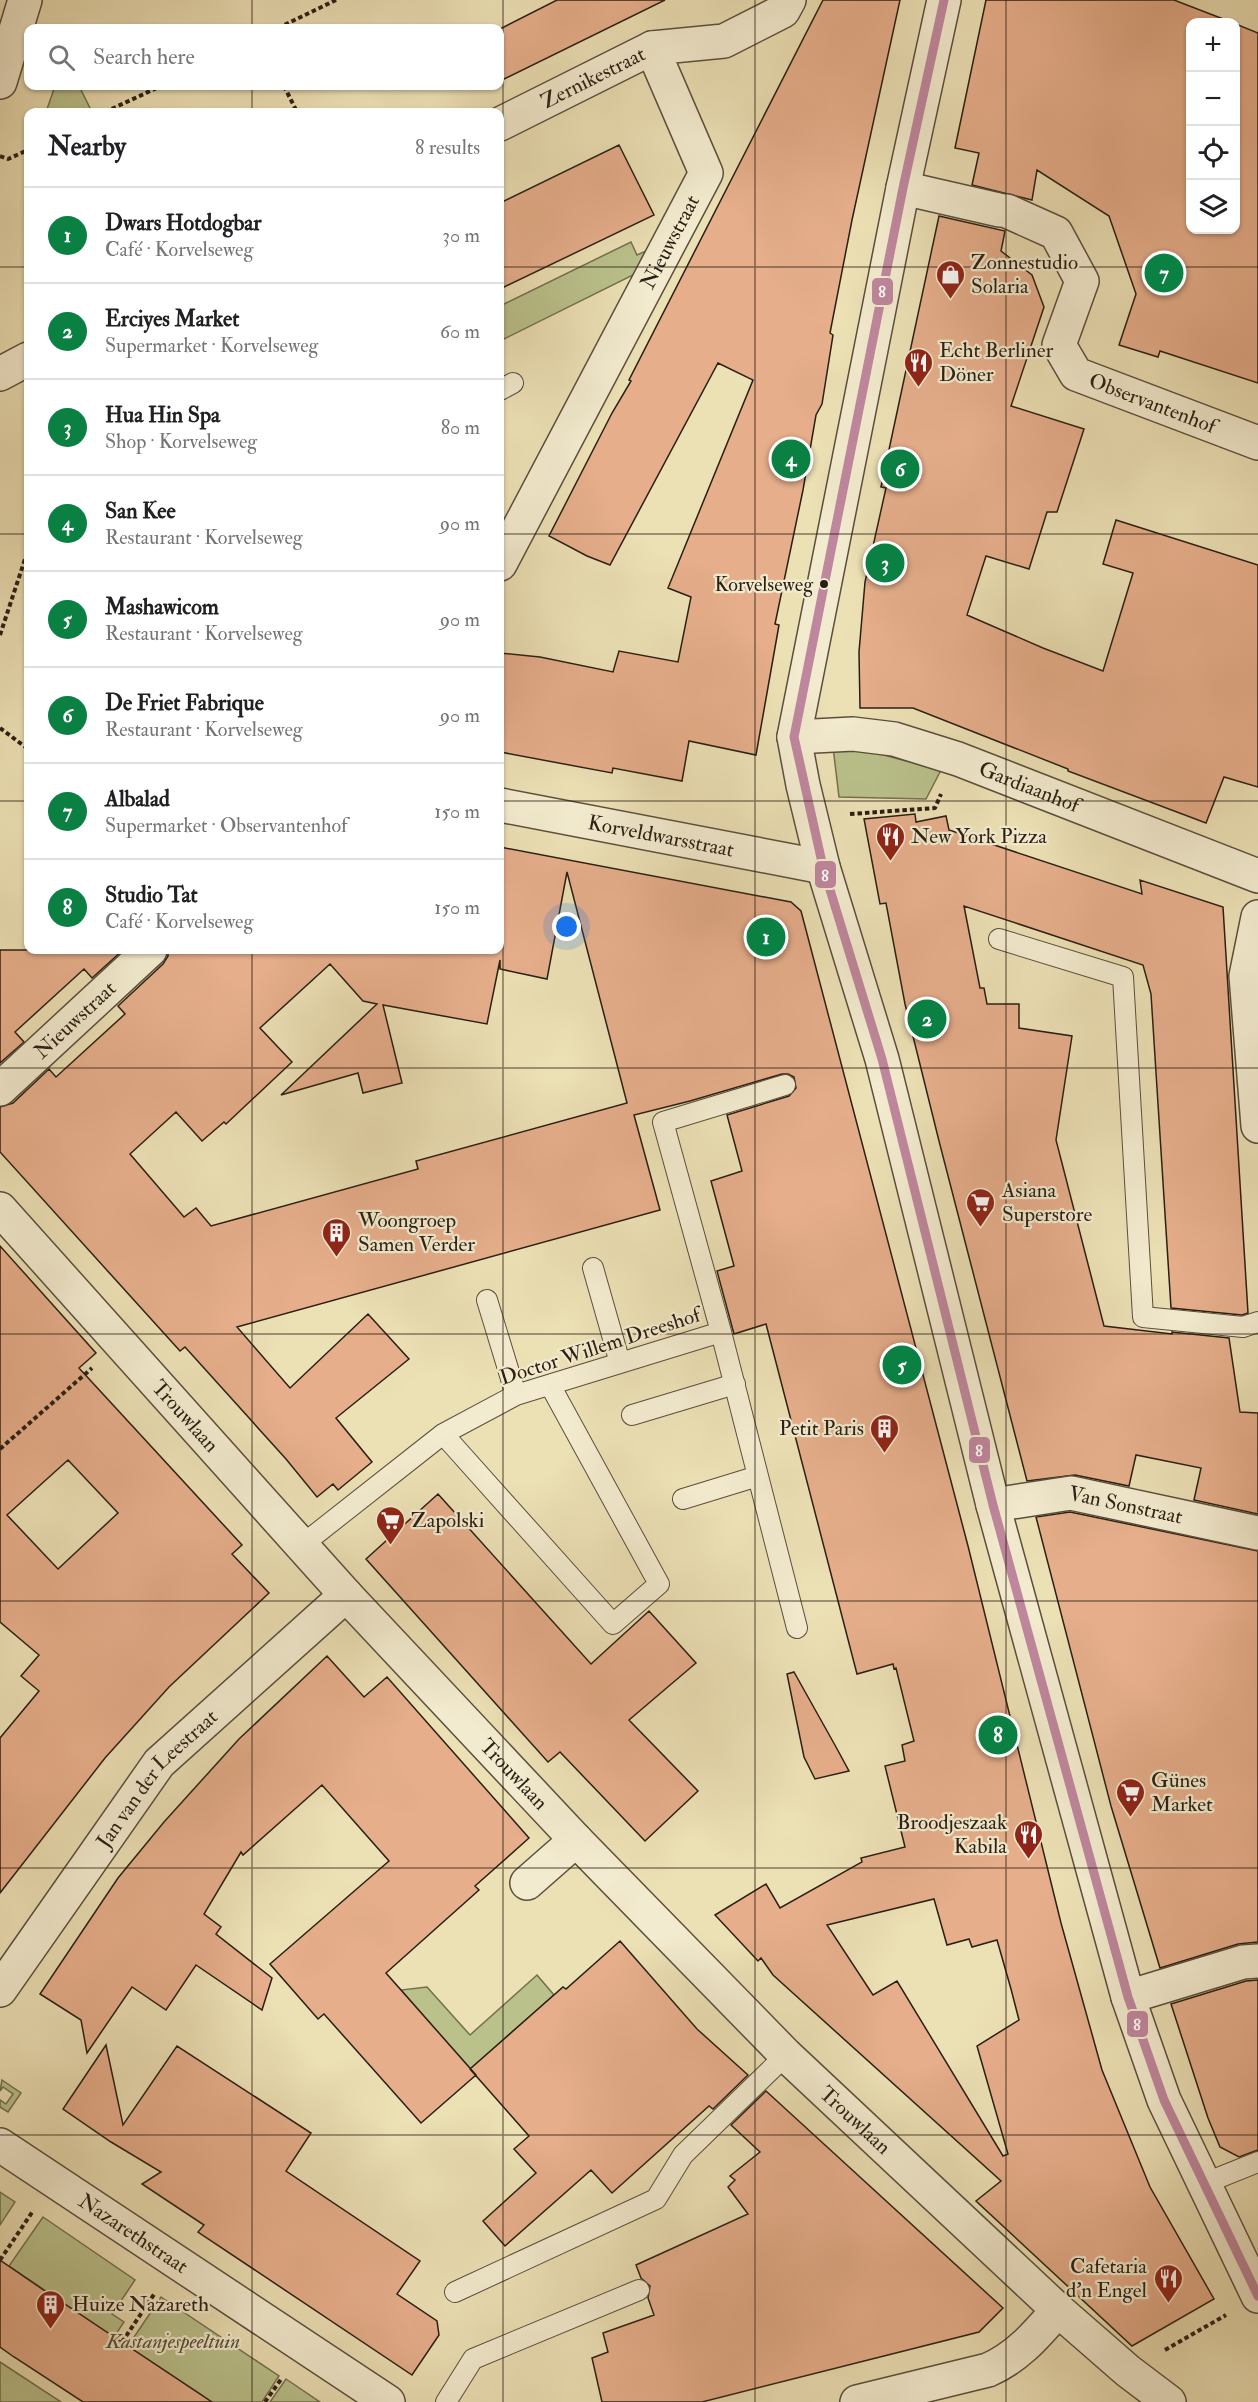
<!DOCTYPE html>
<meta charset="utf-8">
<style>
:root{--surface:#fff;--page:#f6f6f6;--text:#202124;--muted:#757577;--line:#e0e0e0;--accent:#0b8043}
body{margin:0;font-family:"IM FELL Double Pica",serif;background:var(--page);color:var(--text)}
.controls{position:absolute;right:18px;top:18px;display:grid;overflow:hidden;border-radius:12px;box-shadow:0 2px 4px #0004}
.controls button{width:54px;height:54px;display:grid;place-items:center;padding:0;border:0;border-bottom:2px solid var(--line);background:var(--surface);color:var(--text);font:30px sans-serif}
.you{position:absolute;left:567px;top:927px;width:21px;height:21px;margin:-15px;border:4px solid #fff;border-radius:50%;background:#1a73e8;box-shadow:0 0 0 9px #1a73e833}
.badge{display:grid;place-items:center;width:39px;height:39px;border-radius:50%;background:var(--accent);color:#fff;font-size:20px;font-weight:700}
.pin{position:absolute;translate:-50% -50%;border:3px solid #fff;box-shadow:0 2px 6px #0006}
.list{margin:0;padding:0;list-style:none}
h2{display:flex;justify-content:space-between;align-items:center;height:78px;margin:0;padding:0 24px;font-size:26px}
h2 small{font-size:20px;font-weight:400;color:var(--muted)}
.list li{display:grid;grid-template-columns:39px 1fr auto;gap:18px;align-items:center;box-sizing:border-box;height:96px;padding:0 24px;border-top:2px solid var(--line)}
.list b{display:block;font-size:22px;white-space:nowrap}
.list p{margin:0;font-size:20px;white-space:nowrap;color:var(--muted)}
.list em{font-size:20px;font-style:normal;color:var(--muted)}
.icon{flex:none;width:33px;height:33px;fill:none;stroke:currentColor;stroke-width:2;stroke-linecap:round;stroke-linejoin:round}
.map{position:relative;flex:none;width:1258px;height:2402px;overflow:hidden}
.search{position:absolute;background:var(--surface);box-shadow:0 2px 4px #0004;left:24px;top:24px;width:480px;height:66px;display:flex;align-items:center;gap:15px;box-sizing:border-box;padding:0 21px;border-radius:12px;color:var(--muted);font-size:22px}
.panel{position:absolute;background:var(--surface);box-shadow:0 2px 4px #0004;left:24px;top:108px;width:480px;height:846px;border-radius:12px}
.map>svg:first-child{display:block}
.green{fill:#bac18b;stroke:#72704f;stroke-width:1.5}
.building{fill:#e6ae8b;stroke:#2a1f13;stroke-width:1.5;fill-rule:evenodd}
.lines{fill:none;stroke-linecap:round;stroke-linejoin:round}
.service-casing{stroke:#5a4f3c;stroke-width:22}
.minor-casing{stroke:#5a4f3c;stroke-width:36}
.tertiary-casing{stroke:#5a4f3c;stroke-width:36}
.path{stroke:#2a1f13;stroke-width:4;stroke-dasharray:4.5 3;stroke-linecap:butt}
.service{stroke:#f3ebcf;stroke-width:20}
.minor{stroke:#f3ebcf;stroke-width:33}
.tertiary{stroke:#f3ebcf;stroke-width:33}
.bus-1-casing{stroke:#f3ebcf;stroke-width:14}
.bus-1{stroke:#bf879e;stroke-width:9}
.grid{fill:none;stroke:#2a1f13;stroke-width:1.5;stroke-opacity:0.55}
.bus-dot{fill:#2a1f13;stroke:#f3ebcf;stroke-width:2}
.labels{text-anchor:middle;stroke-width:4.5;stroke-linejoin:round;paint-order:stroke}
.bus-label{font-size:20px;fill:#2a1f13;stroke:#f3ebcf;text-anchor:end}
.street-label{font-size:21px;fill:#2a1f13;stroke:#f3ebcf}
.poi-label{font-size:21px;fill:#2a1f13;stroke:#f3ebcf;text-anchor:start}
.park-label{font-size:21px;font-style:italic;fill:#555037;stroke:#f3ebcf}
.line-badge{stroke:#f3ebcf;stroke-width:2}
.badge-label{font-size:16px;text-anchor:middle;font-weight:bold;fill:#fff}
</style>
<div class="map">
<svg width="1258" height="2402" viewBox="0 0 1258 2402">
<rect width="100%" height="100%" fill="#ece0b5"/>
<filter id="stains"><feTurbulence type="fractalNoise" baseFrequency=".00333" numOctaves="4"/><feColorMatrix values="0 0 0 0 .2 0 0 0 0 .09 0 0 0 0 .02 0 0 0 .5 -.17"/></filter>
<radialGradient id="worn" r=".72"><stop offset=".6" stop-color="#630" stop-opacity="0"/><stop offset="1" stop-color="#630" stop-opacity=".3"/></radialGradient>
<path class="green" d="M 55,86 L 79,86 L 91,110 L 84,112 L 46,112 Z
M 631,242 L 637,255 L 648,250 L 635,274 L 500,341 L 500,306 Z
M 845,745 L 941,770 L 926,799 L 839,797 L 833,747 Z
M 537,1975 L 554,1995 L 470,2069 L 401,1990 L 427,1987 L 470,2035 Z
M 2,2080 L 21,2093 L 8,2112 L 0,2107 L 0,2100 L 6,2104 L 13,2094 L 3,2087 L 0,2091 Z
M 0,2192 L 15,2202 L 0,2225 Z
M 43,2217 L 135,2280 L 112,2314 L 124,2322 L 114,2337 L 9,2266 Z
M 161,2297 L 279,2376 L 262,2402 L 199,2402 L 203,2396 L 128,2346 Z
M 0,2362 L 61,2402 L 0,2402 Z
M 286,2379 L 320,2402 L 270,2402 Z"/>
<path class="building" d="M 557,0 L 665,0 L 500,81 L 500,29 Z
M 823,0 L 900,0 L 852,220 L 830,333 L 833,335 L 822,404 L 816,415 L 803,490 L 775,624 L 779,625 L 756,755 L 689,741 L 682,781 L 613,768 L 612,773 L 500,752 L 500,653 L 540,657 L 613,672 L 619,651 L 678,662 L 691,597 L 668,588 L 753,380 L 718,363 L 610,565 L 587,556 L 549,536 L 612,413 L 631,381 L 629,380 Z
M 986,0 L 1174,0 L 1231,22 L 1191,22 L 1191,230 L 1236,230 L 1236,24 L 1258,33 L 1258,383 L 1160,351 L 1158,357 L 1119,345 L 1136,294 L 1109,216 L 1037,170 L 1032,200 L 972,185 L 979,153 L 955,148 Z
M 619,145 L 654,215 L 500,289 L 500,203 Z
M 939,216 L 1005,231 L 1001,251 L 1032,275 L 1044,307 L 1011,406 L 1084,429 L 1057,512 L 1047,512 L 1029,569 L 986,556 L 967,615 L 1043,648 L 1103,671 L 1133,573 L 1103,564 L 1116,520 L 1258,565 L 1258,787 L 1224,777 L 1206,823 L 1068,771 L 1068,769 L 913,708 L 860,708 L 859,652 L 865,582 L 886,488 L 881,487 Z
M 915,814 L 916,822 L 946,816 L 949,830 L 1142,894 L 1140,880 L 1223,907 L 1248,1313 L 1242,1315 L 1171,1308 L 1151,994 L 1143,965 L 964,906 L 980,988 L 984,988 L 987,1004 L 1019,1004 L 1019,1028 L 1072,1036 L 1056,1140 L 1104,1326 L 1172,1334 L 1172,1332 L 1229,1338 L 1240,1412 L 1258,1413 L 1258,1514 L 1194,1500 L 1201,1468 L 1136,1455 L 1129,1486 L 1075,1475 L 1027,1481 L 939,1141 L 905,1004 L 886,903 L 880,904 L 864,819 Z
M 500,847 L 791,902 L 801,911 L 968,1546 L 1061,1923 L 1102,2070 L 1150,2187 L 1214,2299 L 1132,2346 L 976,2201 L 1001,2181 L 773,1975 L 761,1958 L 758,1961 L 715,1915 L 766,1884 L 780,1908 L 862,1862 L 861,1858 L 905,1847 L 885,1766 L 905,1761 L 902,1745 L 914,1741 L 896,1668 L 894,1669 L 893,1664 L 857,1674 L 766,1324 L 734,1334 L 717,1271 L 734,1266 L 711,1181 L 742,1171 L 727,1115 L 789,1096 L 796,1088 L 794,1077 L 788,1074 L 782,1074 L 690,1101 L 634,1115 L 660,1210 L 237,1327 L 290,1388 L 368,1314 L 409,1359 L 336,1418 L 372,1462 L 338,1490 L 333,1484 L 317,1497 L 286,1459 L 185,1347 L 180,1351 L 0,1152 L 0,1107 L 13,1103 L 49,1069 L 56,1077 L 125,1014 L 118,1006 L 163,964 L 168,956 L 168,950 L 500,950 ZM 567,872 L 627,1103 L 416,1161 L 418,1169 L 211,1226 L 196,1208 L 184,1217 L 130,1154 L 176,1112 L 202,1141 L 224,1122 L 226,1124 L 292,1062 L 260,1028 L 330,964 L 363,1001 L 377,1004 L 281,1095 L 358,1073 L 363,1093 L 402,1083 L 383,1005 L 487,1024 L 500,960 L 500,969 L 547,979 ZM 934,1899 L 947,1945 L 969,1939 L 972,1947 L 997,1940 L 1011,1989 L 1019,2020 L 977,2046 L 1008,2154 L 1003,2156 L 897,1981 L 873,1995 L 827,1925 Z
M 0,950 L 123,950 L 92,978 L 84,969 L 15,1032 L 24,1042 L 0,1063 Z
M 0,1246 L 96,1353 L 79,1368 L 242,1545 L 232,1554 L 269,1593 L 169,1687 L 105,1758 L 0,1893 L 0,1738 L 39,1691 L 21,1676 L 39,1655 L 0,1622 ZM 68,1460 L 118,1513 L 58,1569 L 7,1515 Z
M 438,1494 L 591,1664 L 649,1611 L 696,1663 L 629,1720 L 698,1791 L 645,1841 L 560,1752 L 548,1762 L 366,1559 Z
M 1070,1512 L 1258,1551 L 1258,1942 L 1238,1944 L 1160,1968 L 1111,1806 L 1036,1517 Z
M 327,1656 L 364,1697 L 387,1677 L 529,1838 L 475,1886 L 479,1890 L 386,1973 L 476,2075 L 421,2123 L 324,2014 L 318,2019 L 270,1964 L 389,1861 L 322,1785 L 243,1855 L 241,1852 L 204,1914 L 221,1927 L 216,1934 L 272,1978 L 262,2010 L 196,1965 L 166,2010 L 132,1987 L 87,2053 L 81,2020 L 40,1994 L 118,1878 L 164,1822 L 239,1739 Z
M 794,1672 L 836,1747 L 849,1771 L 815,1779 L 804,1757 L 787,1674 Z
M 620,1941 L 697,2029 L 748,2075 L 713,2109 L 709,2106 L 612,2193 L 591,2170 L 505,2246 L 483,2221 L 536,2173 L 514,2149 L 529,2136 L 470,2069 L 563,1987 L 566,1989 Z
M 1258,1980 L 1258,2150 L 1239,2157 L 1220,2147 L 1208,2118 L 1171,2004 L 1246,1981 Z
M 106,2045 L 123,2125 L 177,2046 L 311,2133 L 286,2171 L 420,2261 L 397,2294 L 437,2321 L 439,2335 L 412,2375 L 198,2232 L 204,2225 L 142,2184 L 161,2172 L 111,2142 L 63,2109 Z
M 766,2091 L 1003,2308 L 979,2332 L 702,2402 L 602,2402 L 592,2358 L 608,2352 L 603,2333 L 654,2315 L 648,2298 L 650,2286 L 641,2278 L 636,2265 L 748,2214 L 728,2187 L 735,2180 L 730,2176 L 760,2152 L 731,2125 Z
M 0,2260 L 45,2291 L 212,2402 L 83,2402 L 14,2357 L 0,2347 Z"/>
<g class="lines">
<defs>
<path id="service" d="M 500,390 L 513,383
M 999,939 L 1123,977 L 1143,1317 L 1243,1327 L 1258,1322
M 593,1268 L 620,1363
M 487,1300 L 516,1395
M 721,1332 L 797,1628
M 632,1415 L 735,1384
M 443,1434 L 613,1624 L 659,1584 L 550,1385
M 683,1499 L 758,1476
M 302,1545 L 443,1434 L 516,1395 L 721,1332 L 663,1122 L 785,1085
M 1203,2184 L 1258,2162
M 455,2292 L 656,2199 L 683,2155 L 786,2055
M 446,2402 L 473,2359 L 639,2290"/>
<g id="minor">
<path d="M 0,82 L 25,0"/>
<path id="s1" d="M 500,124 L 652,48"/>
<path d="M 903,188 L 999,210"/>
<path id="s2" d="M 1007,211 L 1056,233 L 1082,281 L 1059,345 L 1076,374 L 1258,443"/>
<path d="M 0,374 L 28,359"/>
<path id="s3" d="M 500,564 L 706,173 L 652,48 L 724,41 L 783,11 L 789,0"/>
<path id="s4" d="M 794,737 L 853,734 L 894,739 L 958,759 L 1258,876"/>
<path id="s5" d="M 500,805 L 823,867"/>
<path d="M 1258,917 L 1246,976 L 1258,1126"/>
<path id="s6" d="M 0,1089 L 150,950"/>
<path id="s7" d="M 0,1209 L 346,1595 L 576,1840 L 786,2055 L 1058,2310 L 1128,2371 L 1169,2402"/>
<path id="s8" d="M 993,1505 L 1071,1493 L 1258,1533"/>
<path d="M 527,1883 L 576,1840"/>
<path id="s9" d="M 0,1990 L 159,1763 L 346,1595"/>
<path d="M 1128,1997 L 1243,1962 L 1258,1961"/>
<path id="s10" d="M 0,2145 L 388,2402"/>
<path d="M 857,2402 L 988,2370 C 1018,2357 1037,2334 1058,2310"/>
</g>
<path id="tertiary" d="M 944,0 L 903,188 L 794,737 L 803,785 L 823,867 L 882,1059 L 993,1505 L 1128,1997 L 1164,2100 L 1258,2296"/>
</defs>
<use href="#service" class="service-casing"/>
<use href="#minor" class="minor-casing"/>
<use href="#tertiary" class="tertiary-casing"/>
<path class="path" d="M 278,28 L 336,0
M 284,86 L 297,112
M 105,112 L 161,86
M 0,156 L 8,159 L 28,150
M 0,635 L 28,550
M 0,728 L 28,749
M 850,814 L 935,808 L 941,794
M 0,1449 L 92,1368
M 0,2260 L 33,2211
M 122,2342 L 155,2293
M 1165,2350 L 1226,2315
M 265,2402 L 282,2378"/>
<use href="#service" class="service"/>
<use href="#minor" class="minor"/>
<use href="#tertiary" class="tertiary"/>
<defs>
<path id="bus-1" d="M 944,0 L 903,188 L 794,737 L 823,867 L 882,1059 L 993,1505 L 1128,1997 L 1164,2100 L 1258,2296"/>
</defs>
<use href="#bus-1" class="bus-1-casing"/>
<use href="#bus-1" class="bus-1"/>
</g>
<path class="grid" d="M 252,0 L 252,28M 503,0 L 503,2402M 755,0 L 755,2402M 1006,0 L 1006,2402M 252,86 L 252,112M 0,267 L 28,267M 500,267 L 1258,267M 0,534 L 28,534M 500,534 L 1258,534M 0,801 L 28,801M 500,801 L 1258,801M 252,950 L 252,2402M 0,1068 L 1258,1068M 0,1334 L 1258,1334M 0,1601 L 1258,1601M 0,1868 L 1258,1868M 0,2135 L 1258,2135"/>
<defs>
<symbol id="shop-pin" viewBox="-11 -11 22 30"><path d="M0 17L-7.5 6A9.5 9.5 0 1 1 7.5 6Z" fill="#8f2418" stroke="#f3ebcf"/><path d="M-5-2.5h2.3a2.7 3.5 0 0 1 5.4 0H5L5.5 6h-11ZM-1.5-2.5h3a1.5 2.3 0 0 0-3 0Z" fill="#fff"/></symbol>
<symbol id="restaurant-pin" viewBox="-11 -11 22 30"><path d="M0 17L-7.5 6A9.5 9.5 0 1 1 7.5 6Z" fill="#8f2418" stroke="#f3ebcf"/><path d="M-5-6h1v4h1v-4h1v4h1v-4h1v5L-1.5 .5V6h-2V.5L-5-1ZM5-6V6H3V1.5H1.5Q1.5-4 5-6Z" fill="#fff"/></symbol>
<symbol id="supermarket-pin" viewBox="-11 -11 22 30"><path d="M0 17L-7.5 6A9.5 9.5 0 1 1 7.5 6Z" fill="#8f2418" stroke="#f3ebcf"/><path d="M-6-5.5h2.5l.6 2H6L4.5 2H-2.5L-4.4-4H-6ZM-1.5 3.2a1.3 1.3 0 1 0 .1 0ZM3 3.2a1.3 1.3 0 1 0 .1 0Z" fill="#fff"/></symbol>
<symbol id="building-pin" viewBox="-11 -11 22 30"><path d="M0 17L-7.5 6A9.5 9.5 0 1 1 7.5 6Z" fill="#8f2418" stroke="#f3ebcf"/><path d="M-4-6H4V6H1V3H-1V6H-4ZM-2.5-4.3h1.7v1.8h-1.7ZM.8-4.3h1.7v1.8H.8ZM-2.5-1h1.7V.8h-1.7ZM.8-1h1.7V.8H.8Z" fill="#fff"/></symbol>
</defs>
<g fill-rule="evenodd">
<use href="#shop-pin" x="934" y="258" width="33" height="45"/>
<use href="#restaurant-pin" x="902" y="346" width="33" height="45"/>
<use href="#restaurant-pin" x="874" y="820" width="33" height="45"/>
<use href="#supermarket-pin" x="964" y="1186" width="33" height="45"/>
<use href="#building-pin" x="320" y="1216" width="33" height="45"/>
<use href="#building-pin" x="868" y="1412" width="33" height="45"/>
<use href="#supermarket-pin" x="374" y="1504" width="33" height="45"/>
<use href="#supermarket-pin" x="1114" y="1776" width="33" height="45"/>
<use href="#restaurant-pin" x="1012" y="1818" width="33" height="45"/>
<use href="#restaurant-pin" x="1152" y="2262" width="33" height="45"/>
<use href="#building-pin" x="34" y="2288" width="33" height="45"/>
</g>
<circle class="bus-dot" cx="824" cy="584" r="5"/>
<g class="labels">
<g class="bus-label">
<text x="813" y="591">Korvelseweg</text>
</g>
<g class="street-label">
<text dy="7" stroke="none"><textPath href="#s1" startOffset="104">Zernikestraat</textPath></text>
<text dy="7" stroke="none"><textPath href="#s3" startOffset="364">Nieuwstraat</textPath></text>
<text dy="7" stroke="none"><textPath href="#s2" startOffset="292">Observantenhof</textPath></text>
<text dy="7" stroke="none"><textPath href="#s4" startOffset="244">Gardiaanhof</textPath></text>
<text dy="7" stroke="none"><textPath href="#s5" startOffset="164">Korveldwarsstraat</textPath></text>
<text dy="7" stroke="none"><textPath href="#s6" startOffset="102">Nieuwstraat</textPath></text>
<text transform="translate(600 1346) rotate(-18)" y="7">Doctor Willem Dreeshof</text>
<text dy="7" stroke="none"><textPath href="#s7" startOffset="278">Trouwlaan</textPath></text>
<text dy="7" stroke="none"><textPath href="#s8" startOffset="135">Van Sonstraat</textPath></text>
<text dy="7" stroke="none"><textPath href="#s7" startOffset="764">Trouwlaan</textPath></text>
<text dy="7" stroke="none"><textPath href="#s9" startOffset="264">Jan van der Leestraat</textPath></text>
<text dy="7" stroke="none"><textPath href="#s7" startOffset="1250">Trouwlaan</textPath></text>
<text dy="7" stroke="none"><textPath href="#s10" startOffset="160">Nazarethstraat</textPath></text>
</g>
<g class="poi-label">
<text x="971" y="269">Zonnestudio<tspan x="971" dy="24">Solaria</tspan></text>
<text x="939" y="357">Echt Berliner<tspan x="939" dy="24">Döner</tspan></text>
<text x="911" y="843">New York Pizza</text>
<text x="1002" y="1197">Asiana<tspan x="1002" dy="24">Superstore</tspan></text>
<text x="358" y="1227">Woongroep<tspan x="358" dy="24">Samen Verder</tspan></text>
<text x="864" y="1435" text-anchor="end">Petit Paris</text>
<text x="411" y="1527">Zapolski</text>
<text x="1151" y="1787">Günes<tspan x="1151" dy="24">Market</tspan></text>
<text x="1007" y="1829" text-anchor="end">Broodjeszaak<tspan x="1007" dy="24">Kabila</tspan></text>
<text x="1147" y="2273" text-anchor="end">Cafetaria<tspan x="1147" dy="24">d'n Engel</tspan></text>
<text x="72" y="2311">Huize Nazareth</text>
</g>
<g class="park-label">
<text x="173" y="2348">Kastanjespeeltuin</text>
</g>
</g>
<g class="line-badge">
<rect x="871" y="277" width="23" height="29" rx="6" fill="#bf879e"/>
<rect x="814" y="860" width="23" height="29" rx="6" fill="#bf879e"/>
<rect x="968" y="1436" width="23" height="28" rx="6" fill="#bf879e"/>
<rect x="1126" y="2010" width="23" height="28" rx="6" fill="#bf879e"/>
</g>
<g class="badge-label">
<text x="882" y="297">8</text>
<text x="825" y="881">8</text>
<text x="979" y="1456">8</text>
<text x="1137" y="2030">8</text>
</g>
<rect width="100%" height="100%" filter="url(#stains)"/>
<rect width="100%" height="100%" fill="url(#worn)"/>
</svg>
<div class="controls">
<button>+</button>
<button>−</button>
<button><svg class="icon" aria-label="locate" viewBox="0 0 24 24"><circle cx="12" cy="12" r="6"/><path d="M12 2v4M12 18v4M2 12h4M18 12h4"/></svg></button>
<button><svg class="icon" aria-label="layers" viewBox="0 0 24 24"><path d="M12 4l9 5-9 5-9-5zM3 14l9 5 9-5"/></svg></button>
</div>
<div class="you"></div>
<div class="pin badge" style="left:766px;top:937px">1</div>
<div class="pin badge" style="left:927px;top:1019px">2</div>
<div class="pin badge" style="left:885px;top:563px">3</div>
<div class="pin badge" style="left:791px;top:459px">4</div>
<div class="pin badge" style="left:902px;top:1365px">5</div>
<div class="pin badge" style="left:900px;top:469px">6</div>
<div class="pin badge" style="left:1164px;top:273px">7</div>
<div class="pin badge" style="left:998px;top:1735px">8</div>
<div class="search"><svg class="icon" aria-label="search" viewBox="0 0 24 24"><circle cx="10" cy="10" r="6"/><path d="M15 15l6 6"/></svg>Search here</div>
<section class="panel">
<h2>Nearby<small>8 results</small></h2>
<ul class="list">
<li><span class="badge">1</span><div><b>Dwars Hotdogbar</b><p>Café · Korvelseweg</p></div><em>30 m</em></li>
<li><span class="badge">2</span><div><b>Erciyes Market</b><p>Supermarket · Korvelseweg</p></div><em>60 m</em></li>
<li><span class="badge">3</span><div><b>Hua Hin Spa</b><p>Shop · Korvelseweg</p></div><em>80 m</em></li>
<li><span class="badge">4</span><div><b>San Kee</b><p>Restaurant · Korvelseweg</p></div><em>90 m</em></li>
<li><span class="badge">5</span><div><b>Mashawicom</b><p>Restaurant · Korvelseweg</p></div><em>90 m</em></li>
<li><span class="badge">6</span><div><b>De Friet Fabrique</b><p>Restaurant · Korvelseweg</p></div><em>90 m</em></li>
<li><span class="badge">7</span><div><b>Albalad</b><p>Supermarket · Observantenhof</p></div><em>150 m</em></li>
<li><span class="badge">8</span><div><b>Studio Tat</b><p>Café · Korvelseweg</p></div><em>150 m</em></li>
</ul>
</section>
</div>
